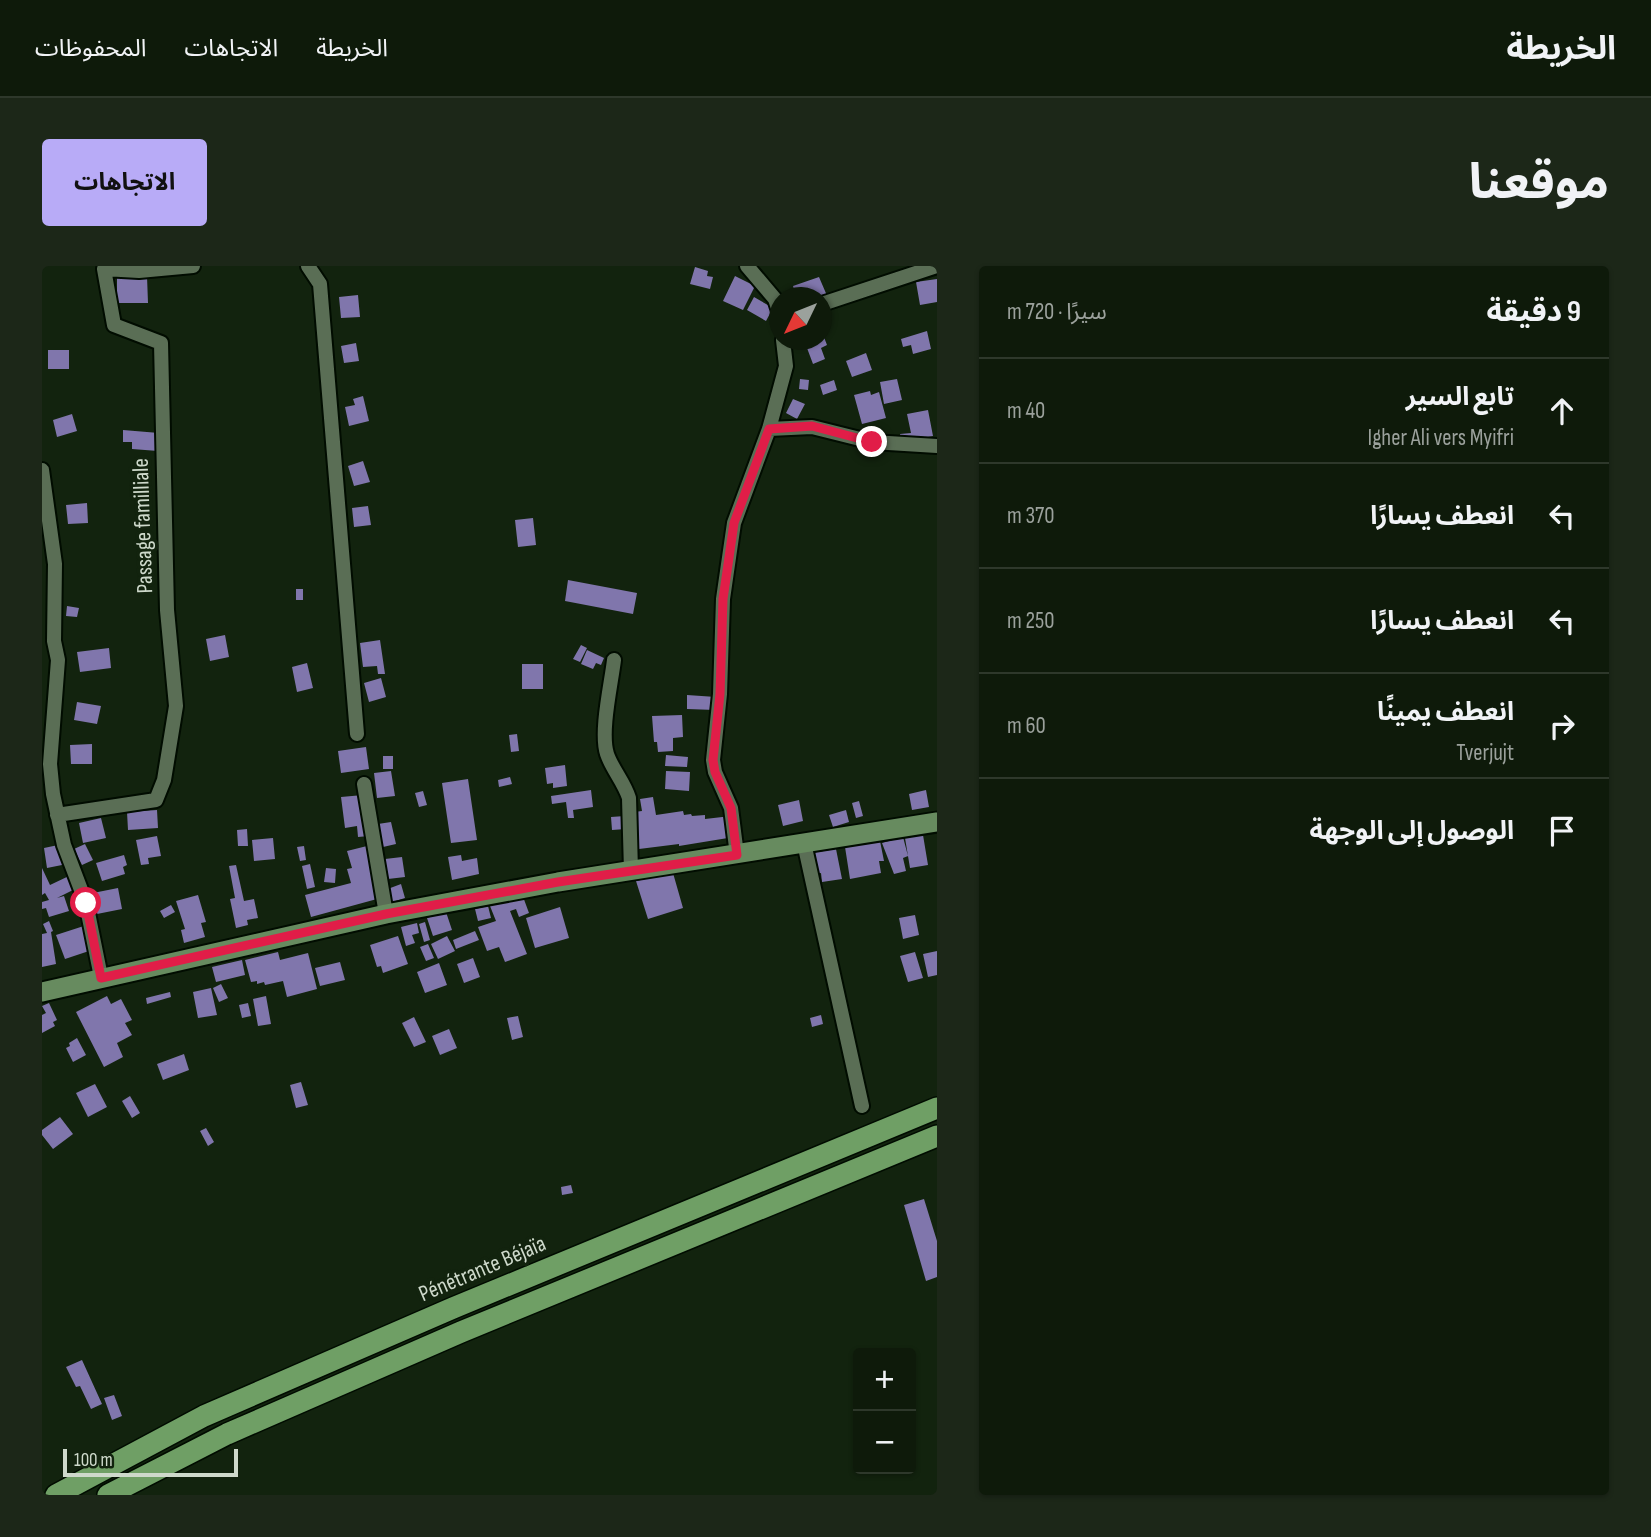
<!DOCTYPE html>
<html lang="ar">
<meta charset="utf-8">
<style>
:root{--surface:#0e1a0a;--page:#1c2718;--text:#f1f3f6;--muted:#9ba19c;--line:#2e382b;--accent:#b8abf7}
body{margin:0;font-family:"Sofia Sans Condensed","Noto Sans Arabic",sans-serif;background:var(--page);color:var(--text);direction:rtl}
.controls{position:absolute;right:21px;bottom:21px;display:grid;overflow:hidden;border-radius:7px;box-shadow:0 2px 5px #0004}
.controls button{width:63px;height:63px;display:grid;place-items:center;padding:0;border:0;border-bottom:2px solid var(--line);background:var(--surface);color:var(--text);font:35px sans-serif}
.compass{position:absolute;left:727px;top:21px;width:63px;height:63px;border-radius:50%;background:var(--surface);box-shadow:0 2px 5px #0004;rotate:227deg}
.scale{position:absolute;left:21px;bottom:18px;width:175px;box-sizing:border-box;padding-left:7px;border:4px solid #ced9cb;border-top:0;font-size:19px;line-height:24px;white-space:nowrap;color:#ced9cb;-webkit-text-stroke:5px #12230e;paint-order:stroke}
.stop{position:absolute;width:21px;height:21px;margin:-16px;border:5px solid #e11d48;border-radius:50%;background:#fff}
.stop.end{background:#e11d48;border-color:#fff;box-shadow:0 2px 7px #0008}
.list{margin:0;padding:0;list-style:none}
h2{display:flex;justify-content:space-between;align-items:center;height:91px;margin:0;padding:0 28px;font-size:30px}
h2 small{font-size:23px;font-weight:400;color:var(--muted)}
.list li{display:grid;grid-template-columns:46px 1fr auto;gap:21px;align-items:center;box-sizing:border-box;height:105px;padding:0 28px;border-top:2px solid var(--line)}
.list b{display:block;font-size:26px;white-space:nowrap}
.list p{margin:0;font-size:23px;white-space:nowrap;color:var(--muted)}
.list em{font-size:23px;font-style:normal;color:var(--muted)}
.icon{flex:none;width:38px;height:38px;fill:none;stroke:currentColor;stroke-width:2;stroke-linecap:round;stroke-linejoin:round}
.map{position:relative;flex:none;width:895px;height:1229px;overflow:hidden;direction:ltr;border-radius:7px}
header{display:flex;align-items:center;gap:42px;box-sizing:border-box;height:98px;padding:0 35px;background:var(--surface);border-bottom:2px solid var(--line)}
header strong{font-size:33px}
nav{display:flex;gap:38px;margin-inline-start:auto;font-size:24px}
.intro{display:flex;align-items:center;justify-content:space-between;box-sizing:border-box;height:168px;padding:0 42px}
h1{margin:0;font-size:49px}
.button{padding:18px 32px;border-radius:7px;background:var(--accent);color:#111;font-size:24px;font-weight:700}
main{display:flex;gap:42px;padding:0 42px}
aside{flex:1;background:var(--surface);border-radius:7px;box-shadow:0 2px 5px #0004}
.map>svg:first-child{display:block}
.building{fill:#8076ac}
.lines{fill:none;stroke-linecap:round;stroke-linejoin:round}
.minor-casing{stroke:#010c00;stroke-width:18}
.major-casing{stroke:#010c00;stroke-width:23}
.highway-casing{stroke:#010c00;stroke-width:24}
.minor{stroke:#5a6e55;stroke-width:14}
.major{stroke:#678b5f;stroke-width:19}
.highway{stroke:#6f9f65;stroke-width:21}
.route{stroke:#e11d48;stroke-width:9}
.labels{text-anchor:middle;stroke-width:7;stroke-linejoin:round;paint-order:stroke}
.street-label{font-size:23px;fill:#ced9cb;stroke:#12230e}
</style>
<header>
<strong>الخريطة</strong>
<nav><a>الخريطة</a><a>الاتجاهات</a><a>المحفوظات</a></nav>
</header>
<div class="intro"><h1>موقعنا</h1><a class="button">الاتجاهات</a></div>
<main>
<aside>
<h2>9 دقيقة<small>سيرًا · 720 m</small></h2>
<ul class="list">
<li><svg class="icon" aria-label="ahead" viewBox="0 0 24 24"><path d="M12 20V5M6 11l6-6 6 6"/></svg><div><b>تابع السير</b><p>Igher Ali vers Myifri</p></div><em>40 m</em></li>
<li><svg class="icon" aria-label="left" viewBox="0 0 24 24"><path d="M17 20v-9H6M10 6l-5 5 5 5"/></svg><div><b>انعطف يسارًا</b></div><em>370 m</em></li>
<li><svg class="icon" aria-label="left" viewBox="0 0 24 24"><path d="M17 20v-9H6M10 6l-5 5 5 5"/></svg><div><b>انعطف يسارًا</b></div><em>250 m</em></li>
<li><svg class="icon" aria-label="right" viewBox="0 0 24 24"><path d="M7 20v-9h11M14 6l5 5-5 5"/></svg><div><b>انعطف يمينًا</b><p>Tverjujt</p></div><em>60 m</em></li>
<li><svg class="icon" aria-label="arrive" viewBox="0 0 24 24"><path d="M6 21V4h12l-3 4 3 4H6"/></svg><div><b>الوصول إلى الوجهة</b></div></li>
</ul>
</aside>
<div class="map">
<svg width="895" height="1229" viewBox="0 0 895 1229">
<rect width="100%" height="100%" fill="#12230e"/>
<path class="building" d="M 653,1 L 666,5 L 665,10 L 671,11 L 668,23 L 648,18 Z
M 75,10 L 105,10 L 106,37 L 75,37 Z
M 693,10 L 713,20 L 701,44 L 681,35 Z
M 777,11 L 786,32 L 755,32 L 751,20 Z
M 895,13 L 895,36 L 878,39 L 874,16 Z
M 316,29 L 318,51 L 299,52 L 297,31 Z
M 712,31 L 731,42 L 724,55 L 705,44 Z
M 885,65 L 889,83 L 871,88 L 869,79 L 861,81 L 859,73 Z
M 780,66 L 785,79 L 779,82 L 783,93 L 771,98 L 762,74 L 780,74 Z
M 314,77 L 317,95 L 302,97 L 299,80 Z
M 6,84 L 27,84 L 27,103 L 6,103 Z
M 824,87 L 830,104 L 810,111 L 804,95 Z
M 758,113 L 767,114 L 766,124 L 757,123 Z
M 855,113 L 860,134 L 842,138 L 838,116 Z
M 792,114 L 795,124 L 781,129 L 778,119 Z
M 828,125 L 829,129 L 837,126 L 844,152 L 820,158 L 812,129 Z
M 321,130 L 327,155 L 307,160 L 303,141 L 313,139 L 311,133 Z
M 751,133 L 763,138 L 755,153 L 744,147 Z
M 886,144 L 891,170 L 859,176 L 858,168 L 869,167 L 865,148 Z
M 30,148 L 35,165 L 15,171 L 11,154 Z
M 81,164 L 117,167 L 116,185 L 90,183 L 90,176 L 81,176 Z
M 321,195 L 328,216 L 312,220 L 306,200 Z
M 45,237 L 46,257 L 26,258 L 24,239 Z
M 326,240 L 329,259 L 312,261 L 310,242 Z
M 491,252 L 494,279 L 476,281 L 473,254 Z
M 526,314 L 595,327 L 591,348 L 523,335 Z
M 254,323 L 261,323 L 261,334 L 254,334 Z
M 25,340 L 37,342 L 35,351 L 24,350 Z
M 183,369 L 187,391 L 168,395 L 164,373 Z
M 338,374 L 343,408 L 336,408 L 335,400 L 321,401 L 318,377 Z
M 539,379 L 545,382 L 538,396 L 531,393 Z
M 67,382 L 69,402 L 38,406 L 35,386 Z
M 545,384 L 562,392 L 559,399 L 554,397 L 551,403 L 539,398 Z
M 265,397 L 271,422 L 255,426 L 250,401 Z
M 480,398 L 501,398 L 501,423 L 480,423 Z
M 339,412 L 344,431 L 327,436 L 322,417 Z
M 645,429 L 674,431 L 673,444 L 645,443 Z
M 35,436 L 59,440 L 55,458 L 32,454 Z
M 640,449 L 641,471 L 631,472 L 631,485 L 616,486 L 615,476 L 612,476 L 610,450 Z
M 475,468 L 477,485 L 469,486 L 467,469 Z
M 50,478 L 50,498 L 29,498 L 28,479 Z
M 324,481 L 327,503 L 299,507 L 296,485 Z
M 624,489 L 646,491 L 645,501 L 623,500 Z
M 341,490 L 351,490 L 351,503 L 341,503 Z
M 523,499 L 525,520 L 511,522 L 511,517 L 505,518 L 503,502 Z
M 349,505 L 353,530 L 335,532 L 332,507 Z
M 624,505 L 648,506 L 647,525 L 623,523 Z
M 468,511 L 470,518 L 457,521 L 456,514 Z
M 426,513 L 435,574 L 409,577 L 400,517 Z
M 549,524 L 551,541 L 531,544 L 532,552 L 526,552 L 524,536 L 510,538 L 509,530 Z
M 884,524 L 887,541 L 870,544 L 867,528 Z
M 381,525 L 385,539 L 377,541 L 373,527 Z
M 321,529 L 327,570 L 316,571 L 315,560 L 303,562 L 299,531 Z
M 611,531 L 614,549 L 641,545 L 642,549 L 649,548 L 650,550 L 663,549 L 663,553 L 689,550 L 692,571 L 637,580 L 637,578 L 597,583 L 592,546 L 600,545 L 598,533 Z
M 757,534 L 761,555 L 741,560 L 736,539 Z
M 817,535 L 821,550 L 814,552 L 810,537 Z
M 115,544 L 116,562 L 86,564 L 85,546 Z
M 804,544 L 807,556 L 791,561 L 787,549 Z
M 583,550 L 584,563 L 570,564 L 569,551 Z
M 59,552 L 64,572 L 41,577 L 37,557 Z
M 349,556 L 354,578 L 341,581 L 336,558 Z
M 205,563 L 206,580 L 196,580 L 195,564 Z
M 881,569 L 886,599 L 868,602 L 863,572 Z
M 115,570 L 119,590 L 106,592 L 107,598 L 99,599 L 94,574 Z
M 861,571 L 866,590 L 861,592 L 864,605 L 852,608 L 840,577 Z
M 231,572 L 233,593 L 212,595 L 210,574 Z
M 838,575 L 842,595 L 837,595 L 839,607 L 808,613 L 803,581 Z
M 21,578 L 25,598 L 5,602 L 2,582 Z
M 43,578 L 51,594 L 40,599 L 32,583 Z
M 262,580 L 264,594 L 258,595 L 255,581 Z
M 325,580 L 336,612 L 330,614 L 335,633 L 269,651 L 263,629 L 309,617 L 305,603 L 310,602 L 305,585 Z
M 794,583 L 800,613 L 780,616 L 779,607 L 773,608 L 769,587 Z
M 82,589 L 85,599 L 81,601 L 83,608 L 60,615 L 54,597 Z
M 419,589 L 420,595 L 435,592 L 437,608 L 410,614 L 406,591 Z
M 360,591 L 363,611 L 346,613 L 343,593 Z
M 268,598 L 273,621 L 265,623 L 260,600 Z
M 194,599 L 202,635 L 212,633 L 216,652 L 205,654 L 206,659 L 194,662 L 188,633 L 193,632 L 187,600 Z
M 0,602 L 8,619 L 29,609 L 35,622 L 15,632 L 22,630 L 27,645 L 7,651 L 4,642 L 0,643 L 0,636 L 7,634 L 3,627 L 0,629 Z
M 284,602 L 294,603 L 293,617 L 282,616 Z
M 631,607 L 641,642 L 606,653 L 594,615 Z
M 359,618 L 363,632 L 347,637 L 343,624 Z
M 76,622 L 80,643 L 55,648 L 51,627 Z
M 480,628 L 487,647 L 477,651 L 474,643 L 468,645 L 485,688 L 463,696 L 457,681 L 445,685 L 436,661 L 454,655 L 448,640 Z
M 156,629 L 164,656 L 159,657 L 163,671 L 142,677 L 139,664 L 143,663 L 134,635 Z
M 129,639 L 133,646 L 122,652 L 118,645 Z
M 446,640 L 449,652 L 436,655 L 433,643 Z
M 518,641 L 527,672 L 493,682 L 484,652 Z
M 404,646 L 410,664 L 391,670 L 385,652 Z
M 873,649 L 877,669 L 861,673 L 857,652 Z
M 7,655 L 11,665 L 9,666 L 14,698 L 0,701 L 0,668 L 5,667 L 1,658 Z
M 383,656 L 388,674 L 382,676 L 377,658 Z
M 375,657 L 377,667 L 370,669 L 373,677 L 364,680 L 359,661 Z
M 48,658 L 56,682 L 23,693 L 14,669 Z
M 433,665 L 437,674 L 414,683 L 411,674 Z
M 356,670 L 366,698 L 341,707 L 339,700 L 335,701 L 328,679 Z
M 405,670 L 413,685 L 396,693 L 389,678 Z
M 386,678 L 392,692 L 384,695 L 378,681 Z
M 895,685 L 895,709 L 886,711 L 881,688 Z
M 236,686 L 238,694 L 266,687 L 275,723 L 245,731 L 241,715 L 223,719 L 222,716 L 215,718 L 215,715 L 209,716 L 203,694 Z
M 873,686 L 881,712 L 866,716 L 858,690 Z
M 431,692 L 438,711 L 422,717 L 415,698 Z
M 200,694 L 203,709 L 174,716 L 170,701 Z
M 298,696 L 303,714 L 278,720 L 273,702 Z
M 397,697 L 405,719 L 383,727 L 375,706 Z
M 179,718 L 186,732 L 177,736 L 171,722 Z
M 169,722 L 175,749 L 156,752 L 151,726 Z
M 128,726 L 129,731 L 105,738 L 104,732 Z
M 65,730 L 69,738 L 79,733 L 90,754 L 83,757 L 90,769 L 75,777 L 81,791 L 62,801 L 34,746 Z
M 224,730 L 229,758 L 216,760 L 211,733 Z
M 7,737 L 15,754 L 11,756 L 13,760 L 0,767 L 0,749 L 4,747 L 0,740 Z
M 206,737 L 209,750 L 200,752 L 197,739 Z
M 779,749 L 781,758 L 770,761 L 768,752 Z
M 476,750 L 481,771 L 470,774 L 465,752 Z
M 372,751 L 384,776 L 372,781 L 360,757 Z
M 407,763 L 415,782 L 398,789 L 390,770 Z
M 35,772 L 44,789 L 31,796 L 24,782 L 28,780 L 27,777 Z
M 142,788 L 147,804 L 121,814 L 115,798 Z
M 259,816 L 266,839 L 254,842 L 248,819 Z
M 53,818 L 65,841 L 46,851 L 34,827 Z
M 88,830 L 98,847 L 90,852 L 80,835 Z
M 18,851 L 31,868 L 11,883 L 0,869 L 0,864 Z
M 164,862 L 172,876 L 166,880 L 158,865 Z
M 529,919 L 531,927 L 520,929 L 519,921 Z
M 882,933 L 895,975 L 895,1011 L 884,1015 L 862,939 Z
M 40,1094 L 60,1138 L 49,1143 L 38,1120 L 34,1121 L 24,1101 Z
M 72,1129 L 80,1150 L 70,1154 L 62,1132 Z"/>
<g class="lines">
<defs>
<path id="minor" d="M 266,0 L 278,18 L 315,468
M 705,0 L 733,33 L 738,48
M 780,38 L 895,0
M 727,163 L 770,161 L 830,176 L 895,180
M 0,204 L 13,298 L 12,375 L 16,394 L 8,498 L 11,528 L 22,579 L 44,637 L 59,711
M 572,394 C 569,419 558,466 565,488 C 570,503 582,516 587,532 L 589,605
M 322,518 L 344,648
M 15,549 L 114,534 L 122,514 L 134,440 L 125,344 L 119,77 L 72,59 L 62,3 L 97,5 L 151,0
M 762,577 L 820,840
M 695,589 L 689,542 L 673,506 L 671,494 L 678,428 L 681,333 L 692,257 L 727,163 L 744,100 L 741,74"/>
<path id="major" d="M 0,726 L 344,648 L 516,616 L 895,556"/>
<path id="highway" d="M 14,1229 L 162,1150 L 411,1042 L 895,842
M 66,1229 L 185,1168 L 419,1066 L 895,870"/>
</defs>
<use href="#minor" class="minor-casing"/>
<use href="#major" class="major-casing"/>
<use href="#highway" class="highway-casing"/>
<use href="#minor" class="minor"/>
<use href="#major" class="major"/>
<use href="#highway" class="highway"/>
</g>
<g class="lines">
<path class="route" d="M 44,637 L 59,712 L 344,648 L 516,616 L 695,589 L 689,542 L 673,506 L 671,494 L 678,428 L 681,333 L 692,257 L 727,163 L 770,160 L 830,176"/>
</g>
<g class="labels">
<g class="street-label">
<text transform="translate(100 260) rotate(-92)" y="8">Passage familliale</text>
<text transform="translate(440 1002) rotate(-23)" y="8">Pénétrante Béjaïa</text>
</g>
</g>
</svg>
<div class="controls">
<button>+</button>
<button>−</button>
</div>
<svg class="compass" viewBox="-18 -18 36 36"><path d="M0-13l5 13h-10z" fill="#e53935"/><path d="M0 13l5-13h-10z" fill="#9ba19c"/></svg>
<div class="scale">100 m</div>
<div class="stop" style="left:44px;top:637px"></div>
<div class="stop end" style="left:830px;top:176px"></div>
</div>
</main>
